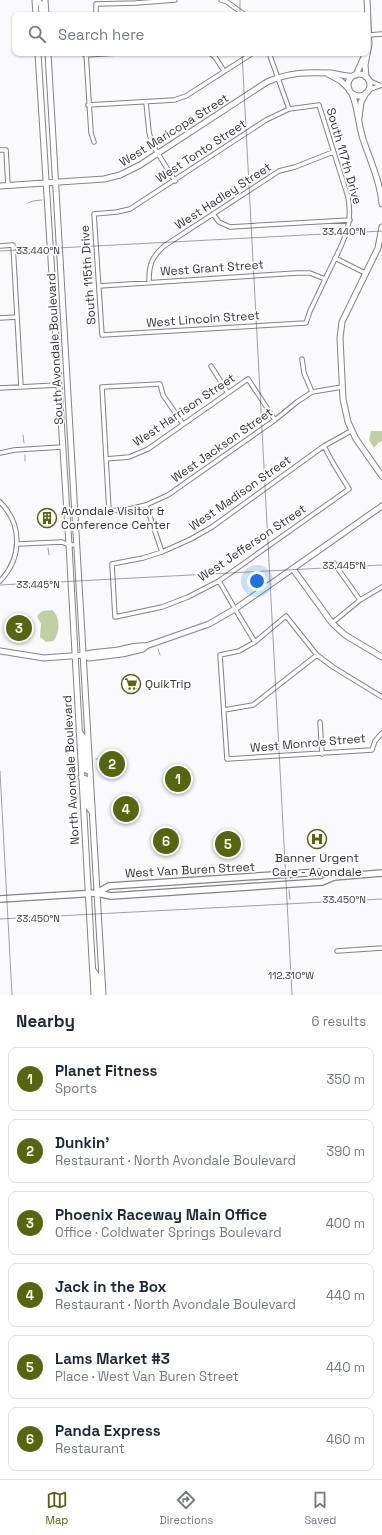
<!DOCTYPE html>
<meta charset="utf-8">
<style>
:root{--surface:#fff;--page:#f2f2f3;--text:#1f2937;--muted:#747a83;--line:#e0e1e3;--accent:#55660e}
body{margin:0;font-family:"Space Grotesk",sans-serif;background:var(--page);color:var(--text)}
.you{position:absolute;left:257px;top:581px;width:14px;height:14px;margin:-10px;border:3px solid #fff;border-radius:50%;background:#1a73e8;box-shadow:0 0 0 6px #1a73e833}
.badge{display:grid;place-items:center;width:26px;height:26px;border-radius:50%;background:var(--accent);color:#fff;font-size:13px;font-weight:700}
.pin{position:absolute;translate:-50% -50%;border:2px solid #fff;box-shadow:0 1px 4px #0006}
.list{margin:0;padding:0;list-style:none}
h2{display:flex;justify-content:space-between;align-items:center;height:52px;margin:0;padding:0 16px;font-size:17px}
h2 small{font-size:13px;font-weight:400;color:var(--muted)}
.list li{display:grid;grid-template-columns:26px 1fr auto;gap:12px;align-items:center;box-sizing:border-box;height:64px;margin:0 8px 8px;padding:0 8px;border:1px solid var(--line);border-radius:8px}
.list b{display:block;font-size:15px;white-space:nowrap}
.list p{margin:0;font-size:13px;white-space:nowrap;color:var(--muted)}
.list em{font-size:13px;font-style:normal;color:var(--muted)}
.icon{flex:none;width:22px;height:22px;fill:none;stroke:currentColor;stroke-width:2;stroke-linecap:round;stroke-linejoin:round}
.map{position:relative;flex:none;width:382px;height:995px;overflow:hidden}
.search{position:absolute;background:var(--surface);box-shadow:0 1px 3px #0004;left:12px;right:12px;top:12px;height:44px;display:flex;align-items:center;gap:10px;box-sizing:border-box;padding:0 14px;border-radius:8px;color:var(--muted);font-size:15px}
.sheet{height:484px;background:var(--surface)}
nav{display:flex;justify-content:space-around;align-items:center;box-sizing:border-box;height:56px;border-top:1px solid var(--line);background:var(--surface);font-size:11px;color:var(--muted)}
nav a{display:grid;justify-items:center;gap:2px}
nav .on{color:var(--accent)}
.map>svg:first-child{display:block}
.green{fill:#c2cfa3}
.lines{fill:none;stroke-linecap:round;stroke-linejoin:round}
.stream{stroke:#a498c1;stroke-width:1}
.street-casing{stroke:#84828a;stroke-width:5.5}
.secondary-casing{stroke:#84828a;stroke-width:7}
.primary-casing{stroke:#84828a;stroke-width:8}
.street{stroke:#fff;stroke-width:3.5}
.secondary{stroke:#fff;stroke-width:5}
.primary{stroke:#fff;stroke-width:5.5}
.ticks{fill:none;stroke:#363539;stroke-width:1;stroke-opacity:0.45}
.labels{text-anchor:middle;stroke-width:3.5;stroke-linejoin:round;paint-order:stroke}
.street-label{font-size:12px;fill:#363539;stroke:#fff}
.poi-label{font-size:12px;fill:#363539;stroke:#fff;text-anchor:start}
.ticks-label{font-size:10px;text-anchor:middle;fill:#363539;stroke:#fff;stroke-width:3.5;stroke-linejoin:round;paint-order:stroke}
</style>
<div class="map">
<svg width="382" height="995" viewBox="0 0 382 995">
<rect width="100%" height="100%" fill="#faf9fe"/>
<path class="green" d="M 371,431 L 382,431 L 382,441 L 378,443 L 374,448 L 369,440 Z
M 52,610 C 61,616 60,634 53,641 L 46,642 L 40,637 L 41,624 L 37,616 L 42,611 Z"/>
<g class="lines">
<path class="stream" d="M 28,203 L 33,201 L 42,200
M 23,435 L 24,443
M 25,455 L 25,461
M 48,548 L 49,555
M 158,649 L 160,655
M 96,759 L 103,758
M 289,890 L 290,899"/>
<defs>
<path id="street" d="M 221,0 L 227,2 L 245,15
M 96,15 L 96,4 L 136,3 L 175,0
M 369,35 L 382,34
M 86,53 L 91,133 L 94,142
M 210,53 L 215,57 L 224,71
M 269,53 L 289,109
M 85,55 L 119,53
M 368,80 L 379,85
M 368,90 L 382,85
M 146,102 L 149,132 L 152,144 L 175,181
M 88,105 L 174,100 L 186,96 L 253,53
M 319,105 L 348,197 C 353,225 345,238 333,263 C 325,279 318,295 310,311 L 306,323 L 102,335 L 94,214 L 117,212 L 130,209 L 266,120 L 289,109 Z
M 0,150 L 6,150 L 8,186
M 213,214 L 219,222 L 230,227 L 350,220
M 0,246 L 13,245 L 21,387
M 335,258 L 365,273
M 149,282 C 149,265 151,258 164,246 L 279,171 L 295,167 L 333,152
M 99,286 L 297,273 L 310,273 L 325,279
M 0,318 L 17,317
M 302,359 L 304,373 L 312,392
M 211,366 L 228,393
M 0,388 L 58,385
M 183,424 L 163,395 L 160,384 L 102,387 L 109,511 L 129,509 L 146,505 L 168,495 L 275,420 L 297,402 L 312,392 L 342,387
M 324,446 L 333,463 L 349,489 L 219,581 L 188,597 L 162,607 L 115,617 L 112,564 L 143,558 L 162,552 L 191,539 L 212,527 L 324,446 L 351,431
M 0,453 L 14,450 L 62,447
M 106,459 L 129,457 L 148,449 L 248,379 L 275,420
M 0,502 C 23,525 22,558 0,581
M 146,505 L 162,552
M 18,544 L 62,542 L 69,545 L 77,545
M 334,563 L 360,600
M 219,581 L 238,614 L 255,642
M 332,623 L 360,600 L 382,587
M 382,697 L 333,667 L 317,655 L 286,616 L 255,642 L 239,651 L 220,655 L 227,759 L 372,750 L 375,741 L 382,733
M 224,710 L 253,705 L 317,655
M 320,722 L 322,754
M 337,951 L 382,948"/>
<path id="secondary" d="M 35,0 L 36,15
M 37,0 L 41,4 L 42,15
M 45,0 L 46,15
M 38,53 L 69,545 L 94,995
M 48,53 L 103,995
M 328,74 L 341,81 L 349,89
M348 85a11 11 0 1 1 22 0a11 11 0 1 1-22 0Z
M 356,75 L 364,57
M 366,77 L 365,65 L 369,44 L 367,0
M 352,94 C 358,107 358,124 363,139 C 370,160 380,181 382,204
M 359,118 L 361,102 L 366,93
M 0,186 L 104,179 L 120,175 L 140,165 L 267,82 C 290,72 307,72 331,73 C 340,74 344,77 353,76
M 382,227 L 378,248 L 342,322 L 340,338 L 343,399 L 348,422 L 356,439 L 382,476
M 293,569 L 332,623 L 345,635 L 382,657
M 0,651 L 44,658 L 83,655 C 94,651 107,652 118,650 C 127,648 137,645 146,646 L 209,624 L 235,609 L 382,506
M 83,655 L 89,658 L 122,654 L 143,649 L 146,646
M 79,731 L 83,737 L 85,768 L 86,770 L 90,771
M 81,777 L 86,779 L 88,806 L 92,812
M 93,970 L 97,976 L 98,995"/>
<path id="primary" d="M 97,893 L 109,886 L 320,872 L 334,877
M 0,899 L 97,893 L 111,896 L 322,882 L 334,877 L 382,873"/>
</defs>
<use href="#street" class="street-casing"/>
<use href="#secondary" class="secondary-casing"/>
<use href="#primary" class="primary-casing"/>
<use href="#street" class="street"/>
<use href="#secondary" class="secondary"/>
<use href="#primary" class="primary"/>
</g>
<path class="ticks" d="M 240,0 L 240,15M 242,53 L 292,995M 0,251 L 382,231M 0,585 L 382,565M 0,771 L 12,995M 0,919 L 382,899"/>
<defs>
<symbol id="building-ring" viewBox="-11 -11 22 22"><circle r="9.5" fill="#fff" stroke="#55660e" stroke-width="1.5"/><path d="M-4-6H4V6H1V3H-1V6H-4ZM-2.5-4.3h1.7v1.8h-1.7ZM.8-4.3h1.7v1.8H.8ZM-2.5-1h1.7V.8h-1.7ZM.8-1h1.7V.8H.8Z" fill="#55660e"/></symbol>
<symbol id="supermarket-ring" viewBox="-11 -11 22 22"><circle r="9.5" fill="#fff" stroke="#55660e" stroke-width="1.5"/><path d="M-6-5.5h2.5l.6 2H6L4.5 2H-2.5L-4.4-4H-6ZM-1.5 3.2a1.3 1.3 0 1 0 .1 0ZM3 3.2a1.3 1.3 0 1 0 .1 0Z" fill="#55660e"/></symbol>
<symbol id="hospital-ring" viewBox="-11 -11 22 22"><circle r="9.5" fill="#fff" stroke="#55660e" stroke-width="1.5"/><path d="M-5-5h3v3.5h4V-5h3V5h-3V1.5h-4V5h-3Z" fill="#55660e"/></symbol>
</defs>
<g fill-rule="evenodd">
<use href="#building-ring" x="36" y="507" width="22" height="22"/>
<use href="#supermarket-ring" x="120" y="673" width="22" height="22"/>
<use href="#hospital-ring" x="306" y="828" width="22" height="22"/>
</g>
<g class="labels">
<g class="street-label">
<text transform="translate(174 130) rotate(-32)" y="4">West Maricopa Street</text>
<text transform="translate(201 151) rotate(-33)" y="4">West Tonto Street</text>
<text transform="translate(344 156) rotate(74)" y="4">South 117th Drive</text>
<text transform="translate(223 196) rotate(-33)" y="4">West Hadley Street</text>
<text transform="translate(212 268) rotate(-4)" y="4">West Grant Street</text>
<text transform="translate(88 275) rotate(-94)" y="4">South 115th Drive</text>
<text transform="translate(203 319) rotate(-4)" y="4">West Lincoln Street</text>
<text transform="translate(55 349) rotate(-93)" y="4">South Avondale Boulevard</text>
<text transform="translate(184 410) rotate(-34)" y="4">West Harrison Street</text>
<text transform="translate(222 445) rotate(-35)" y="4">West Jackson Street</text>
<text transform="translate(240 493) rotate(-35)" y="4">West Madison Street</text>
<text transform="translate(252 543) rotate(-34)" y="4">West Jefferson Street</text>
<text transform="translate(308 743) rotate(-5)" y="4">West Monroe Street</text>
<text transform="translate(71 770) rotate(-93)" y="4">North Avondale Boulevard</text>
<text transform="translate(190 870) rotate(-3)" y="4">West Van Buren Street</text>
</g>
<g class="poi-label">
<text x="61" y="515">Avondale Visitor &amp;<tspan x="61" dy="14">Conference Center</tspan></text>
<text x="145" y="688">QuikTrip</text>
<text x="317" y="862" text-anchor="middle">Banner Urgent<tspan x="317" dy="14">Care - Avondale</tspan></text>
</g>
</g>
<g class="ticks-label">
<text x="344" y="235">33.440°N</text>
<text x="38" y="254">33.440°N</text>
<text x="344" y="569">33.445°N</text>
<text x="38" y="588">33.445°N</text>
<text x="344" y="903">33.450°N</text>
<text x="38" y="922">33.450°N</text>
<text x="291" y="979">112.310°W</text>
</g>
</svg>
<div class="you"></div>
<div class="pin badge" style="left:178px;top:779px">1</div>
<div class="pin badge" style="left:112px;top:764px">2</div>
<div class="pin badge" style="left:19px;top:628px">3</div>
<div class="pin badge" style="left:126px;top:809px">4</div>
<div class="pin badge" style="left:228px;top:844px">5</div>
<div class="pin badge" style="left:166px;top:841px">6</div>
<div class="search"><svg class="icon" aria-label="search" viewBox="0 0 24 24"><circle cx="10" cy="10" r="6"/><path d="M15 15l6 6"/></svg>Search here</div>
</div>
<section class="sheet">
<h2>Nearby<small>6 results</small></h2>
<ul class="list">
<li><span class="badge">1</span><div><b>Planet Fitness</b><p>Sports</p></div><em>350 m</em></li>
<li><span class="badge">2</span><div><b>Dunkin'</b><p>Restaurant · North Avondale Boulevard</p></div><em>390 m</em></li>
<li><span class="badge">3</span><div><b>Phoenix Raceway Main Office</b><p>Office · Coldwater Springs Boulevard</p></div><em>400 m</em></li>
<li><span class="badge">4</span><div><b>Jack in the Box</b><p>Restaurant · North Avondale Boulevard</p></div><em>440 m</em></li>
<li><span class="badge">5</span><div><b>Lams Market #3</b><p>Place · West Van Buren Street</p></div><em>440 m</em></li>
<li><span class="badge">6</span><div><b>Panda Express</b><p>Restaurant</p></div><em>460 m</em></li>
</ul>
</section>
<nav>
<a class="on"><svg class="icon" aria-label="map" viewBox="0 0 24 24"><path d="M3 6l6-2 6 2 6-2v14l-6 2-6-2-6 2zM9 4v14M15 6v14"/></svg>Map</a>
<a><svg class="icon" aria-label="directions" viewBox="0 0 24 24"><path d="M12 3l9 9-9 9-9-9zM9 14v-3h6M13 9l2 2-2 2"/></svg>Directions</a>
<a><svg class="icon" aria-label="saved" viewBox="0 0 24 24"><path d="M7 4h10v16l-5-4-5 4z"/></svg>Saved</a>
</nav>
